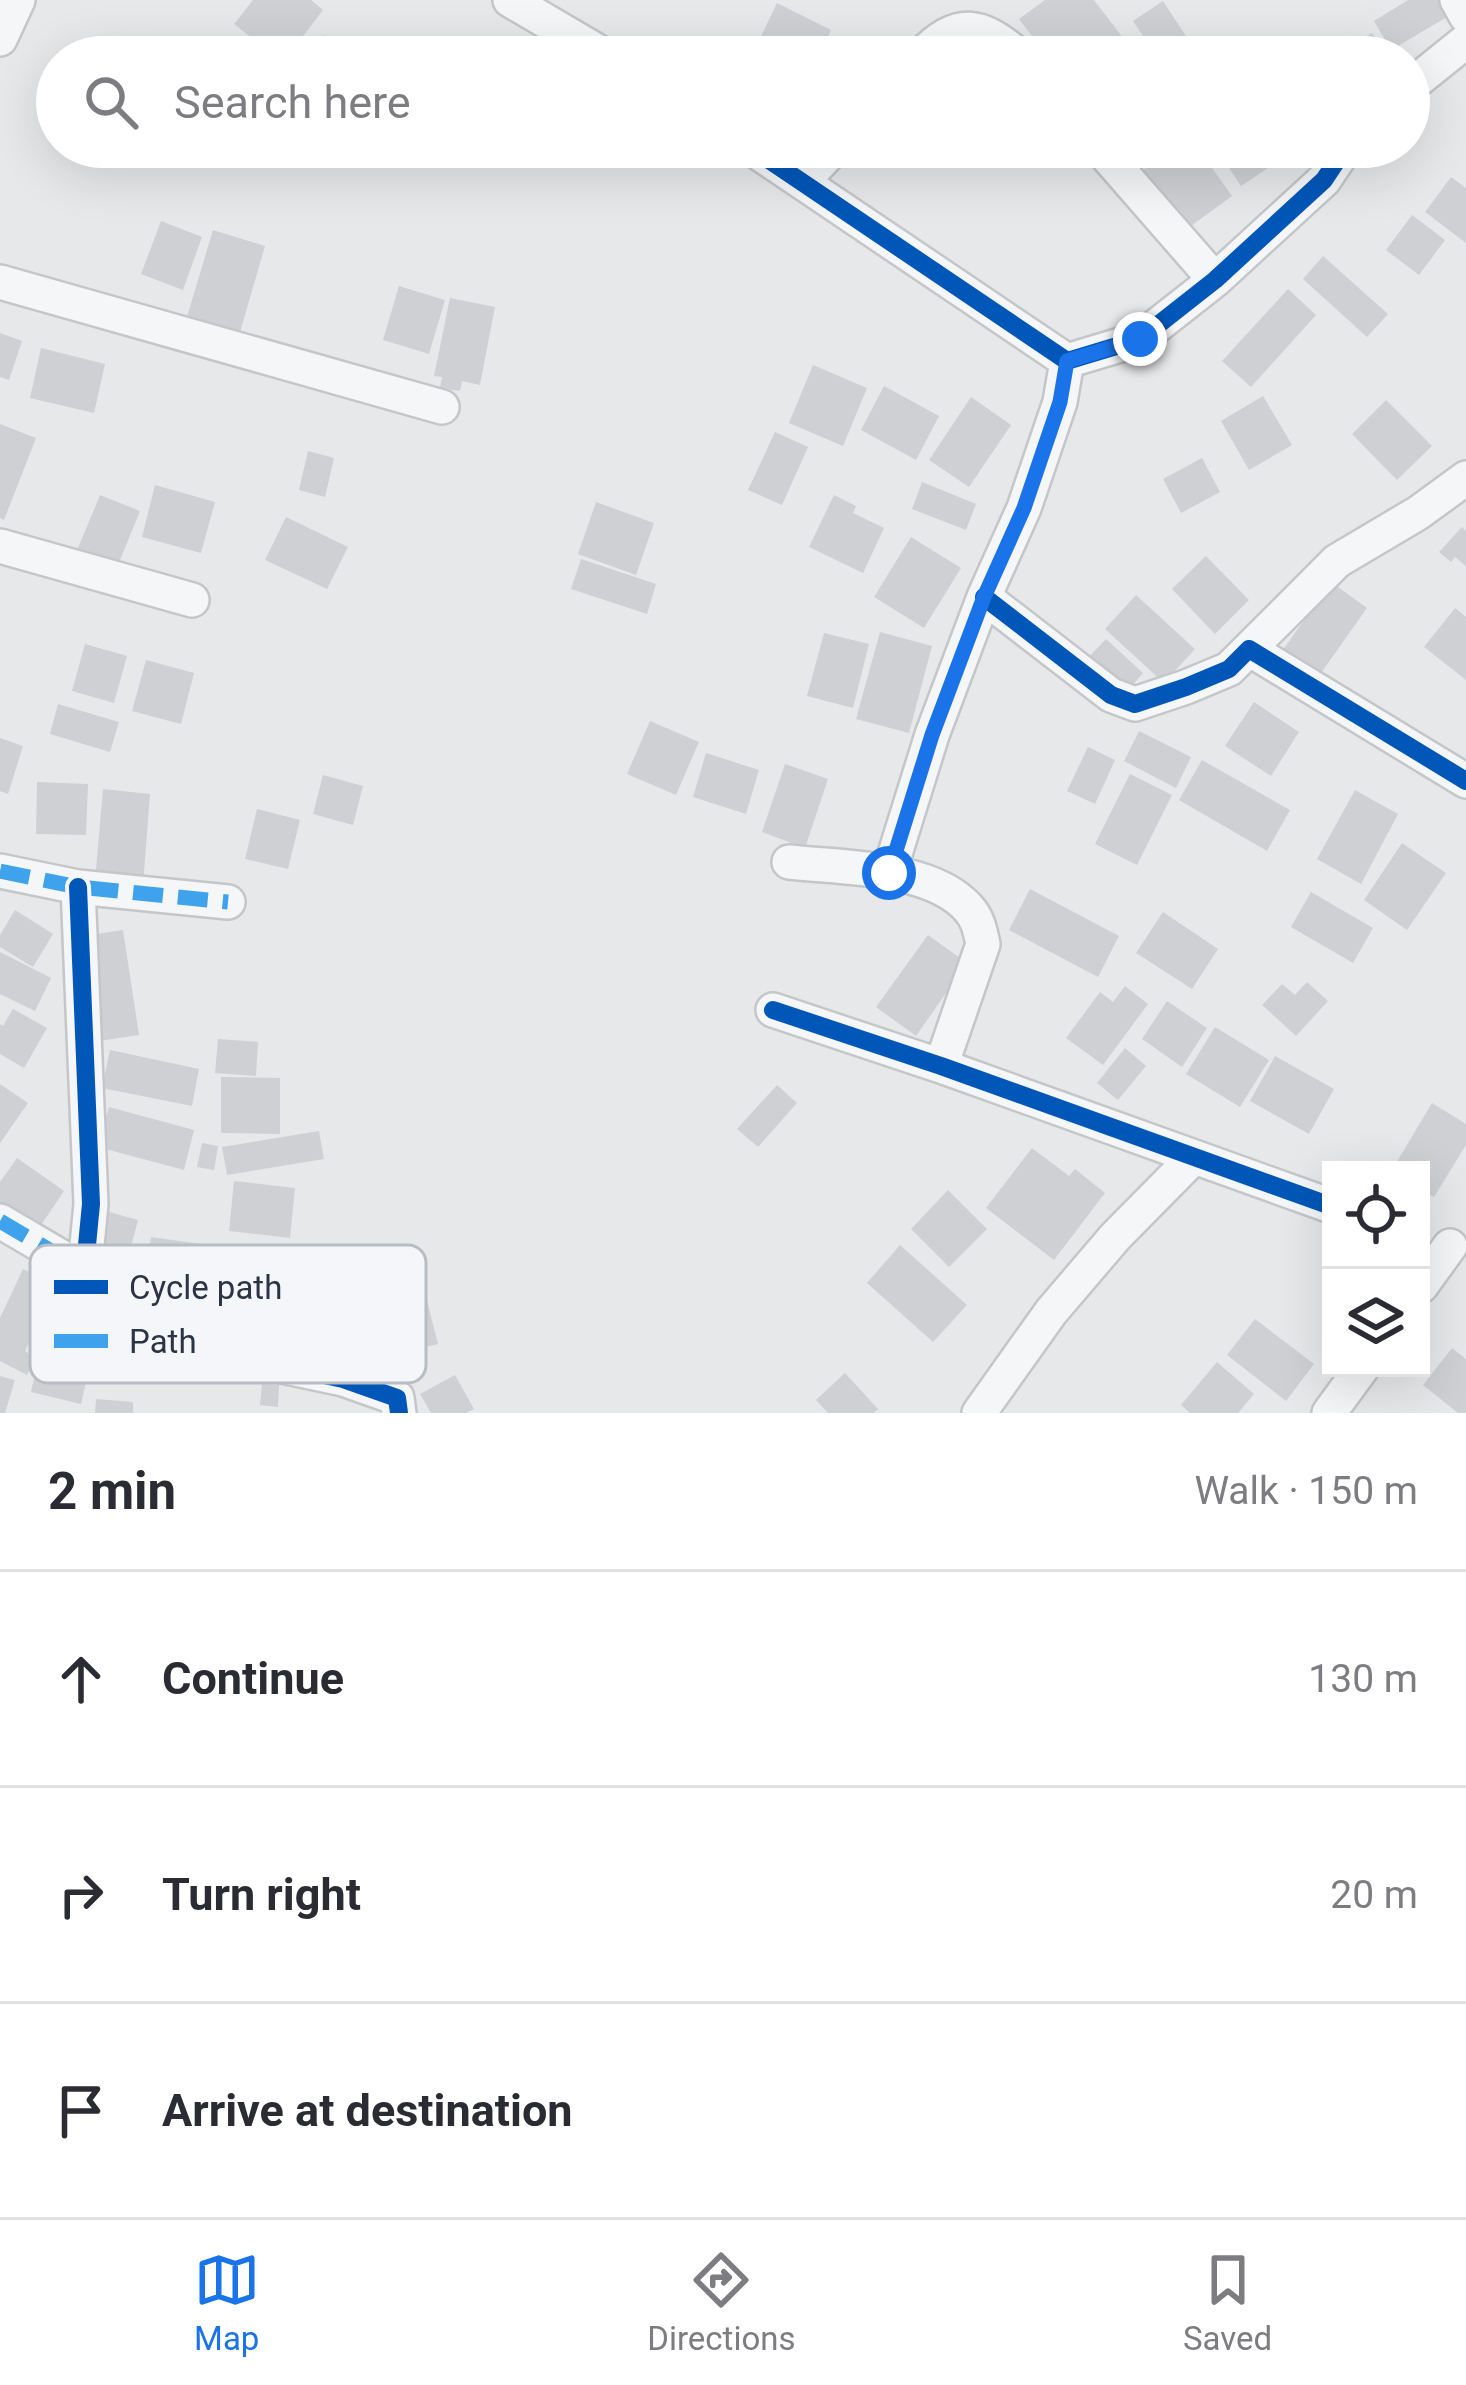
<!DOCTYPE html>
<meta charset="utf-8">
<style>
:root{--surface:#fff;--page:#f7f7f7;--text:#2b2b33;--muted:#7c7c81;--line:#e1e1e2;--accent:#1a73e8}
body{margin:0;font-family:Roboto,sans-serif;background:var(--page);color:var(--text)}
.controls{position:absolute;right:36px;bottom:36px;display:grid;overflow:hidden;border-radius:0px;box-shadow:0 12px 48px #0002}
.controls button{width:108px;height:108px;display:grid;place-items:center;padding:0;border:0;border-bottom:3px solid var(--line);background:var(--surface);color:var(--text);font:60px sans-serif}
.stop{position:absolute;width:36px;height:36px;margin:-27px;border:9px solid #1a73e8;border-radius:50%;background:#fff}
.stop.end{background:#1a73e8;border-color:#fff;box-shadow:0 3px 12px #0008}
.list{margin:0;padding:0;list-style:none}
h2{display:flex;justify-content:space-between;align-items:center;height:156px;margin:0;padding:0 48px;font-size:51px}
h2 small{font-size:39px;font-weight:400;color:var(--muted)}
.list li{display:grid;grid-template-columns:78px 1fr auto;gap:36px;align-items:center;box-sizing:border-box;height:216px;padding:0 48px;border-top:3px solid var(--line)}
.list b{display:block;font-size:45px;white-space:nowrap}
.list em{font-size:39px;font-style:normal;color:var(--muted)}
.icon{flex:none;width:66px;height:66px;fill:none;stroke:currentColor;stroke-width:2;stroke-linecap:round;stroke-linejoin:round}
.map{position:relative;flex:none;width:1466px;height:1413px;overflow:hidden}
.search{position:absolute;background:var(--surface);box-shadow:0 12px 48px #0002;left:36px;right:36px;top:36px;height:132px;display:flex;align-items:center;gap:30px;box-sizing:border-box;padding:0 42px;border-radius:66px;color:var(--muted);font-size:45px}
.sheet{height:804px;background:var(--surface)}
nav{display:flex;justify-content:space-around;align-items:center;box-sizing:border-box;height:168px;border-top:3px solid var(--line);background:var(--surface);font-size:33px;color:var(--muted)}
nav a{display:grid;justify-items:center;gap:6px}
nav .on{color:var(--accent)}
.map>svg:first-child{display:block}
.building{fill:#ced0d3}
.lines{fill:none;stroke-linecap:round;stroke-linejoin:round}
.minor-casing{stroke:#c4c6c8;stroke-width:38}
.minor{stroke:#f5f6f7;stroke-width:33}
.quiet{stroke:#3ea3ec;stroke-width:15;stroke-dasharray:30 15;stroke-linecap:butt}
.cycleway-casing{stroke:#f4f6f9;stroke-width:26}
.cycleway{stroke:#0057b8;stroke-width:18}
.route{stroke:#1a73e8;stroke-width:15}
.key{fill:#f4f6f9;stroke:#b8bcc3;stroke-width:3}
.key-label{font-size:33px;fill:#2b3445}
</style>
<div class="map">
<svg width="1466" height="1413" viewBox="0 0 1466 1413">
<rect width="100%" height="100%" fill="#e6e8ea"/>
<path class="building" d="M 253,0 L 311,0 L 323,10 L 287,57 L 276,57 L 234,24 Z
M 1045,0 L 1094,0 L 1123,38 L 1098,57 L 1048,57 L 1019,19 Z
M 1408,0 L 1444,0 L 1452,14 L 1391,50 L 1374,21 Z
M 1163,1 L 1195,50 L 1185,57 L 1157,57 L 1133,21 Z
M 777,3 L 831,30 L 828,37 L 846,46 L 841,57 L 751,57 Z
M 1372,33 L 1388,57 L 1335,57 Z
M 324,35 L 355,57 L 309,57 Z
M 1113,147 L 1166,147 L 1128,171 Z
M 1176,147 L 1197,147 L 1232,196 L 1184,231 L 1142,171 Z
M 1215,147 L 1258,147 L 1271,166 L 1241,186 Z
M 1451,177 L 1466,188 L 1466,243 L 1425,212 Z
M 1412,215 L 1445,240 L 1419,275 L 1386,250 Z
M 161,221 L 202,237 L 183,290 L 141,274 Z
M 213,230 L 265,246 L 236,346 L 183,330 Z
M 1323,256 L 1388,314 L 1367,337 L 1303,279 Z
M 399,286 L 445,300 L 429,354 L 383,340 Z
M 1288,289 L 1316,315 L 1251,387 L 1222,361 Z
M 450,298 L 495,307 L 480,385 L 462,381 L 460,391 L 440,388 L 442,377 L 434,376 Z
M 0,333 L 22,341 L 9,380 L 0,377 Z
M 41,348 L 105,364 L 94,413 L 30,398 Z
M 813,365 L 867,388 L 843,446 L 789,423 Z
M 884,386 L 939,416 L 916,460 L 861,430 Z
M 1263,396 L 1292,445 L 1249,470 L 1221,421 Z
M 971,397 L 1011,425 L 969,487 L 929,460 Z
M 1386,400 L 1432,446 L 1397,480 L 1352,434 Z
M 0,424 L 36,438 L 4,520 L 0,518 Z
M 775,432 L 808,447 L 782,505 L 748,490 Z
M 308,451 L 334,458 L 325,497 L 299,490 Z
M 1202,458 L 1220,492 L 1181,513 L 1163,479 Z
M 922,482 L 976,504 L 966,530 L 912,509 Z
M 155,485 L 215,502 L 201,553 L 142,537 Z
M 100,495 L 140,511 L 118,565 L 78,548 Z
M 834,495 L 856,506 L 853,513 L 884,528 L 863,573 L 809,547 Z
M 596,502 L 654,523 L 636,575 L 578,554 Z
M 286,517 L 348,547 L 327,589 L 265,560 Z
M 1462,527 L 1466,531 L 1466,566 L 1455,557 L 1451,562 L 1439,552 Z
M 911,537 L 961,568 L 924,628 L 874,597 Z
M 1206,556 L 1249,600 L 1215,634 L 1172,589 Z
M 581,559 L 656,584 L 647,614 L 571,589 Z
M 1331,582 L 1367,608 L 1316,680 L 1280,654 Z
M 1136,595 L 1195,649 L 1164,683 L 1105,629 Z
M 1455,608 L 1466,617 L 1466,680 L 1424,647 Z
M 880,632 L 932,646 L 909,733 L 856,719 Z
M 824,633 L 869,644 L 853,708 L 807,696 Z
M 1106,639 L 1143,673 L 1122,697 L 1084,662 Z
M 85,644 L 127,656 L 114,703 L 72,691 Z
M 146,660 L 194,673 L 181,724 L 132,711 Z
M 1254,702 L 1299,732 L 1271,776 L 1225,746 Z
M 58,704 L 119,722 L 110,752 L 50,734 Z
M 650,721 L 699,742 L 676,795 L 627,774 Z
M 1139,731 L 1191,757 L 1176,788 L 1124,761 Z
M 0,738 L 23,746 L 8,794 L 0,791 Z
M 1088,747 L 1115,760 L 1095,804 L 1067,791 Z
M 706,753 L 759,770 L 746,814 L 693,797 Z
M 1202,760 L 1290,810 L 1267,851 L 1179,800 Z
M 785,764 L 828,779 L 805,848 L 762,832 Z
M 1130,774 L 1172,795 L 1137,865 L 1095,844 Z
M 323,775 L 363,786 L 353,825 L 313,814 Z
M 37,782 L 88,784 L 86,835 L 36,834 Z
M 103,789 L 150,794 L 143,885 L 95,881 Z
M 1355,790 L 1398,814 L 1361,884 L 1317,859 Z
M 257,809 L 300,820 L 288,869 L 245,859 Z
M 1402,843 L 1446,873 L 1407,930 L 1364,900 Z
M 1030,889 L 1119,936 L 1098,977 L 1009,930 Z
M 1311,892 L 1373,928 L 1353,963 L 1291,927 Z
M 15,910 L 53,934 L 33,967 L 0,947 L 0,935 Z
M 1163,912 L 1218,949 L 1192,989 L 1136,953 Z
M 123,930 L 139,1035 L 99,1041 L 83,936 Z
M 928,935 L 967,963 L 916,1036 L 876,1007 Z
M 0,952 L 51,978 L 35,1011 L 0,994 Z
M 1307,982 L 1328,1001 L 1296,1036 L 1262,1005 L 1282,984 L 1295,995 Z
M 1125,986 L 1148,1004 L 1103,1065 L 1066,1038 L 1100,992 L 1113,1002 Z
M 1167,1001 L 1207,1028 L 1182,1067 L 1142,1039 Z
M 13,1009 L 47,1028 L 24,1068 L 0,1054 L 0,1024 L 3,1026 Z
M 1215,1027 L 1269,1060 L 1240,1107 L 1186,1074 Z
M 218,1039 L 258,1042 L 256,1076 L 215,1073 Z
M 1125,1048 L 1146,1066 L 1118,1100 L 1097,1083 Z
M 110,1050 L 199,1069 L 192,1106 L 102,1088 Z
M 1275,1056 L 1334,1089 L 1309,1134 L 1250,1101 Z
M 221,1077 L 280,1078 L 280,1134 L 221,1133 Z
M 0,1084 L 28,1103 L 0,1143 Z
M 777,1085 L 797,1103 L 758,1147 L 737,1129 Z
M 1432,1103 L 1466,1124 L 1466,1145 L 1434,1197 L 1421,1190 L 1421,1170 L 1392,1170 Z
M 109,1107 L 194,1130 L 184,1170 L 98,1147 Z
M 319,1131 L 324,1159 L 227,1175 L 222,1147 Z
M 202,1143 L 218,1146 L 214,1170 L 197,1167 Z
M 1032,1148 L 1069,1176 L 1075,1169 L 1105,1193 L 1054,1260 L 986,1208 Z
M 17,1158 L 64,1191 L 37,1231 L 0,1206 L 0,1182 Z
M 234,1181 L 295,1188 L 290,1238 L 229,1231 Z
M 948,1190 L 987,1229 L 949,1267 L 911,1229 Z
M 106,1211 L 138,1220 L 122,1281 L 100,1275 L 93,1261 Z
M 151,1237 L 201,1244 L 190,1322 L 140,1314 Z
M 900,1245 L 967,1305 L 933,1342 L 867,1283 Z
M 23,1269 L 56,1286 L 25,1351 L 36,1357 L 27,1375 L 0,1361 L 0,1318 Z
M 425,1293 L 438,1344 L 403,1352 L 390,1302 Z
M 62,1301 L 86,1307 L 83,1321 L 99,1325 L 81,1404 L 31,1392 L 48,1313 L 59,1316 Z
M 1255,1319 L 1314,1364 L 1286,1401 L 1227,1355 Z
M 1452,1348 L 1466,1359 L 1466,1413 L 1458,1413 L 1423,1385 Z
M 1217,1362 L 1254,1394 L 1238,1413 L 1190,1413 L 1181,1405 Z
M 845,1373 L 878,1409 L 874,1413 L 828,1413 L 816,1400 Z
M 455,1375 L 474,1409 L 466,1413 L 431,1413 L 420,1394 Z
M 0,1376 L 15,1380 L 5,1413 L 0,1413 Z
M 262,1384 L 279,1385 L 278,1407 L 260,1405 Z
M 96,1399 L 133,1402 L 133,1413 L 95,1413 Z"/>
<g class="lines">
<defs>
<path id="minor" d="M 510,0 L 607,57
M 1457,0 L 1466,16
M 0,39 L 18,0
M 920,57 C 958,17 981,23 1020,57
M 1409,87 L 1466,41
M 750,147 L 1067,361 L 1140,339 L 1215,280 L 1324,180 L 1346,147
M 1099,147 L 1215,280
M 802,182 L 835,147
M 0,282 L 442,407
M 0,546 L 192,600
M 984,597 L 1111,695 L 1135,704 L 1186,687 L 1229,669 L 1249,649 L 1466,781
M 1249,649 L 1337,561 L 1418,513 L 1466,478
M 789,862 C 842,868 932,866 969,909 C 978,919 980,931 983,944 L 941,1066
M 0,871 L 78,887 L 228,902
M 889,873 L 932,735 L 984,597 L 1024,508 L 1060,402 L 1067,361
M 78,887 L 91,1204 L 87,1245 L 97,1278 L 133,1320 L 173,1343 L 343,1379 L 397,1398 L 399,1413
M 773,1010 L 941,1066 L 1331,1206
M 0,1221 L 97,1278
M 1421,1286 L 1450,1246
M 979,1413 L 1051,1312 L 1115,1237 L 1193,1158
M 1329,1413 L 1362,1368"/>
</defs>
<use href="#minor" class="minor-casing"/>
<use href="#minor" class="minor"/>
<path class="quiet" d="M 0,871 L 78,887 L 228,902
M 0,1221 L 97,1278"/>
<defs>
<path id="cycleway" d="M 750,147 L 1067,361 L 1140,339 L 1215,280 L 1324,180 L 1346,147
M 984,597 L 1111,695 L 1135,704 L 1186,687 L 1229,669 L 1249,649 L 1466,781
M 78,887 L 91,1204 L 87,1245 L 97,1278 L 133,1320 L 173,1343 L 343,1379 L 397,1398 L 399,1413
M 773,1010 L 941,1066 L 1331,1206"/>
</defs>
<use href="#cycleway" class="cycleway-casing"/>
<use href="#cycleway" class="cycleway"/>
</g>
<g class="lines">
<path class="route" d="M 889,873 L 932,735 L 984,597 L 1024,508 L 1060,402 L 1067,361 L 1140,339"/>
</g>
<rect x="30" y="1245" width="396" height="138" rx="18" class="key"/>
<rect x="54" y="1280" width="54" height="14" fill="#0057b8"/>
<rect x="54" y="1334" width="54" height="14" fill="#3ea3ec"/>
<g class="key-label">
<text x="129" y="1299">Cycle path</text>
<text x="129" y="1353">Path</text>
</g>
</svg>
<div class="controls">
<button><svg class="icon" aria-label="locate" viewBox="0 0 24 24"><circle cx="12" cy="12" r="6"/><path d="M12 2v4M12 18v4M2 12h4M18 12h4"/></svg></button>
<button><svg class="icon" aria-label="layers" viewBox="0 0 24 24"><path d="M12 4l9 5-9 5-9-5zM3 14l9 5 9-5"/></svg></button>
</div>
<div class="stop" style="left:889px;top:873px"></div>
<div class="stop end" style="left:1140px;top:339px"></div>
<div class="search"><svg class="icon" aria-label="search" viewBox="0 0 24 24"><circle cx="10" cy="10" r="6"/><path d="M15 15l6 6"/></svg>Search here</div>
</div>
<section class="sheet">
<h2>2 min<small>Walk · 150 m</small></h2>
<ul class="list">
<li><svg class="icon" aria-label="ahead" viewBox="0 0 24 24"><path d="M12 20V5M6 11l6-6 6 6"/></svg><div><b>Continue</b></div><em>130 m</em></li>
<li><svg class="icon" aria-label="right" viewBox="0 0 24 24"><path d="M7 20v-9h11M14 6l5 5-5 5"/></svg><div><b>Turn right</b></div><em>20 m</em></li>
<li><svg class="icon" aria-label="arrive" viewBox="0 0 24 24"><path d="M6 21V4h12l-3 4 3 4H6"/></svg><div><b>Arrive at destination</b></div></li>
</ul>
</section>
<nav>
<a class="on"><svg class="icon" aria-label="map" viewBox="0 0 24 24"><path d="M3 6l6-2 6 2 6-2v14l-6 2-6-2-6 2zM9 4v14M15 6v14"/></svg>Map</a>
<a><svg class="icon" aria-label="directions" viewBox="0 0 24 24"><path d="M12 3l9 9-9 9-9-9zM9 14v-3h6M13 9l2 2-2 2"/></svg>Directions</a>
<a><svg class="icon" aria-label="saved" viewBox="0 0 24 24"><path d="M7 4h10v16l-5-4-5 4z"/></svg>Saved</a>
</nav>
